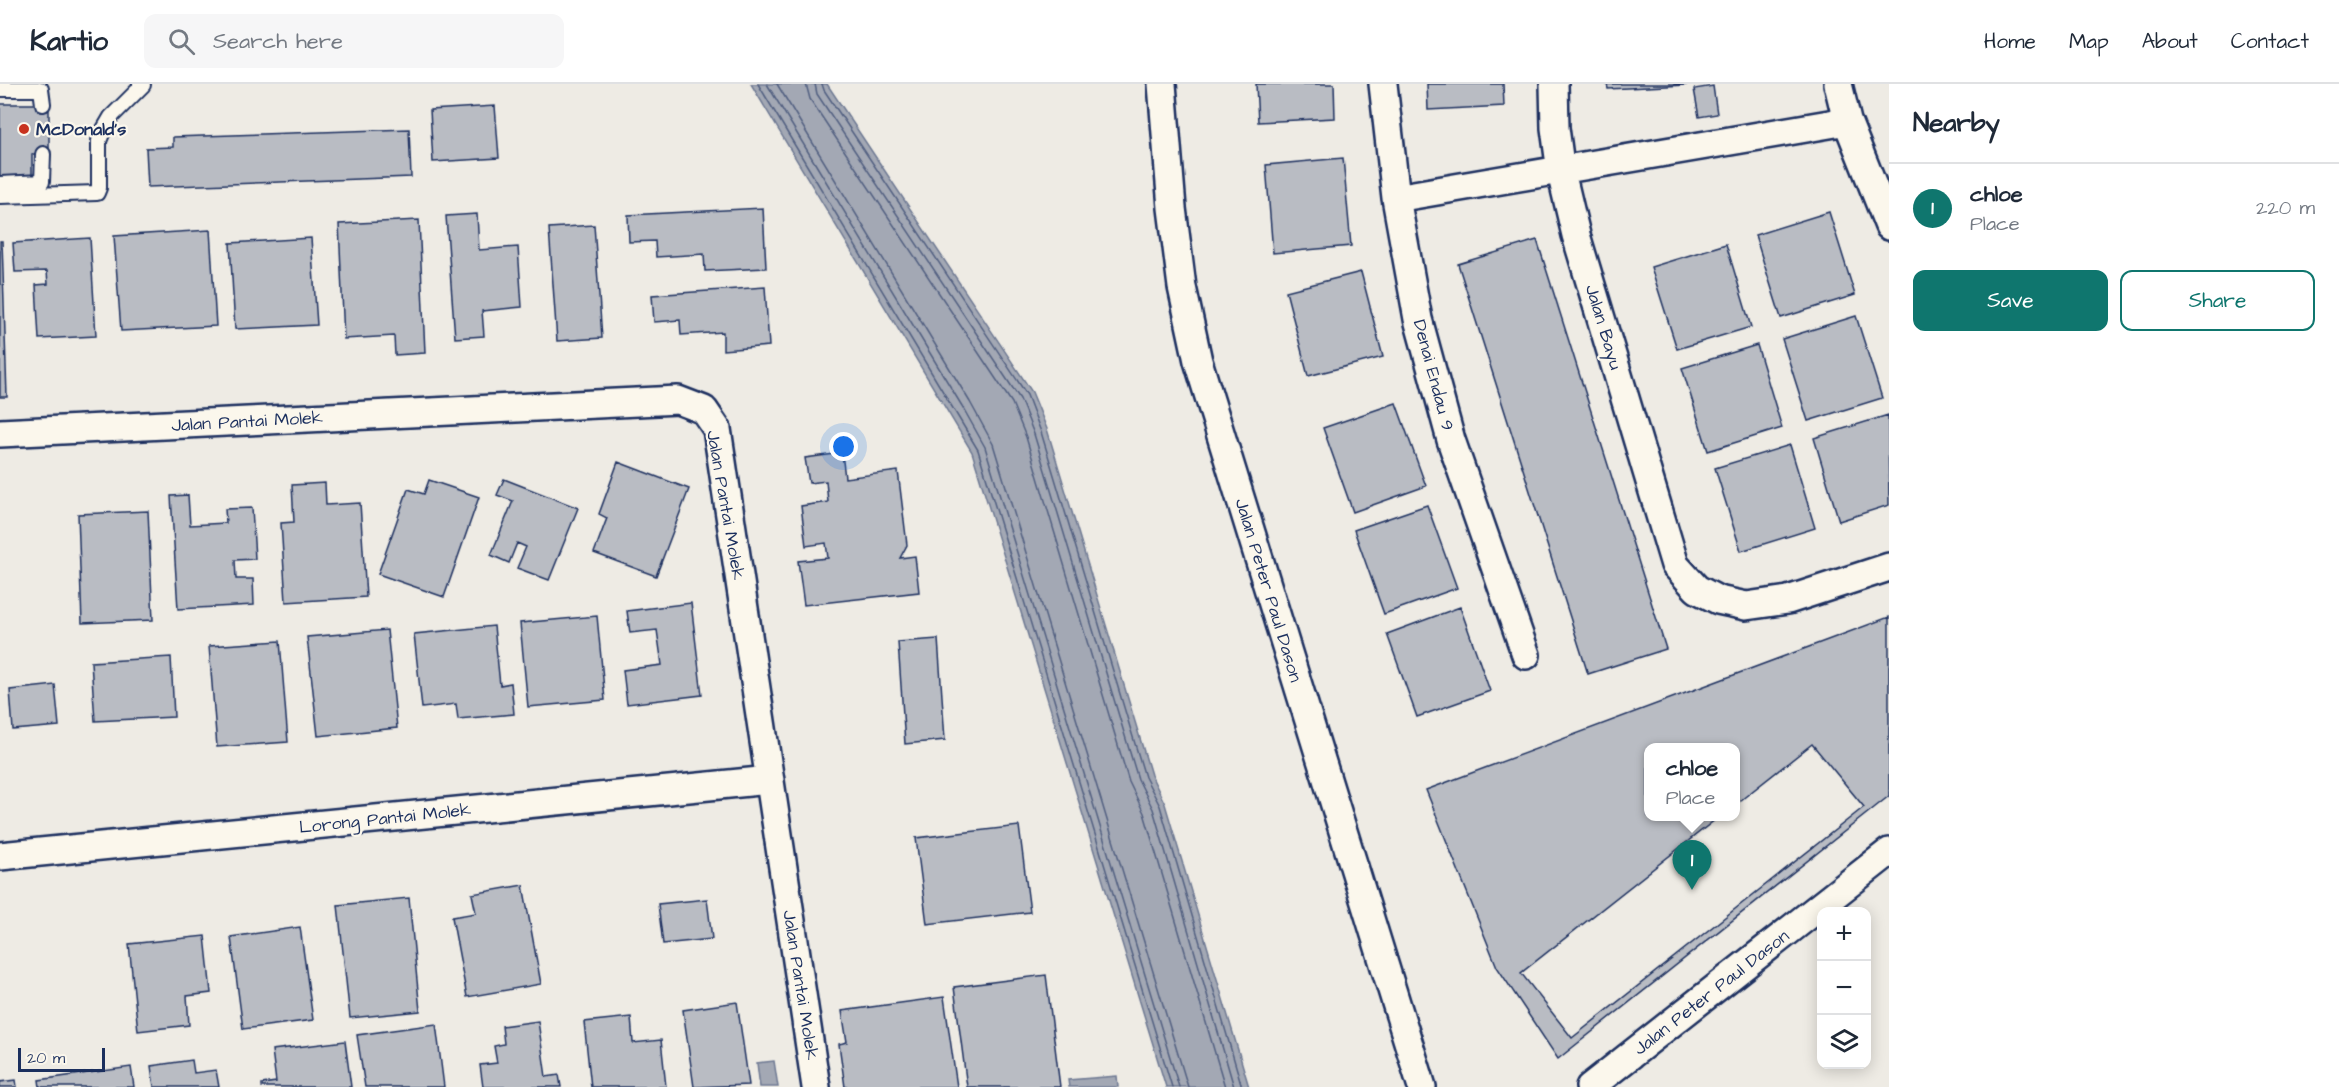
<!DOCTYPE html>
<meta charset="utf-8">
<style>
:root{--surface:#fff;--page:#f6f6f7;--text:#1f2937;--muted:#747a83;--line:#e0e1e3;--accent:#0f766e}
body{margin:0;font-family:"Architects Daughter",sans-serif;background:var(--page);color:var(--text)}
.controls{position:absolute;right:18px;bottom:18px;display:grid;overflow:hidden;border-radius:12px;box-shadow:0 3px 15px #0003}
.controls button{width:54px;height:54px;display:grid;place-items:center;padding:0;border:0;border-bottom:2px solid var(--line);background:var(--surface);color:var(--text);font:30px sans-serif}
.scale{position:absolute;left:18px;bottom:15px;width:87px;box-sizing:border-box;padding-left:6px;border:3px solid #1b2f5e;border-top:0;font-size:16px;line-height:21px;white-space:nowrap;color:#1b2f5e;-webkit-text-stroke:4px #fbf7ec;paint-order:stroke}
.you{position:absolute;left:844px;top:363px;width:21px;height:21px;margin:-15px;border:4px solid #fff;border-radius:50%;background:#1a73e8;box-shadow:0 0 0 9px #1a73e833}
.badge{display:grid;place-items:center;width:39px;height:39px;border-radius:50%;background:var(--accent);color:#fff;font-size:20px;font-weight:700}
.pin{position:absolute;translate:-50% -50px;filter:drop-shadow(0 2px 3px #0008)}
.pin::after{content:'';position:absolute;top:32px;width:21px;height:18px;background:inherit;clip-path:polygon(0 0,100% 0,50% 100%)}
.popup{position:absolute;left:1644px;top:659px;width:96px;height:78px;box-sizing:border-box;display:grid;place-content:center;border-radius:12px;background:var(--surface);filter:drop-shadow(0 2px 4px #0005);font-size:20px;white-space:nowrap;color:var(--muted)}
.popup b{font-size:22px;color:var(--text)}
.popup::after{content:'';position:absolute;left:50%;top:100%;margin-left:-12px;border:12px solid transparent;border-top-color:var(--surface)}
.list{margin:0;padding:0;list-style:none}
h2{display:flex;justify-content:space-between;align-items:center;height:78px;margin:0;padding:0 24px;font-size:26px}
h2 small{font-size:20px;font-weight:400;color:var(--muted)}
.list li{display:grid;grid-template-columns:39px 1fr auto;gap:18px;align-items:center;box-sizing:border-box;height:90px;padding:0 24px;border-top:2px solid var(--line)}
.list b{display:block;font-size:22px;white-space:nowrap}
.list p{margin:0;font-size:20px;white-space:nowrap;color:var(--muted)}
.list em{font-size:20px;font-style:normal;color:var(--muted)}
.actions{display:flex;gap:12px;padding:18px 24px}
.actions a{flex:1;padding:14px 0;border:2px solid var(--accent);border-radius:12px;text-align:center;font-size:21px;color:var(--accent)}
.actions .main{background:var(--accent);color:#fff}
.icon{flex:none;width:33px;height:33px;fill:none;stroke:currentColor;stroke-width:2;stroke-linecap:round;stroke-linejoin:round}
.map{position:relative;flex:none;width:1889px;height:1003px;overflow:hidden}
header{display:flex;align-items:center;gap:36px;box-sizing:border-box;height:84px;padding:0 30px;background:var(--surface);border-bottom:2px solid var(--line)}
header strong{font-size:28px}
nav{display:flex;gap:33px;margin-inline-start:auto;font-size:21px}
.search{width:420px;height:54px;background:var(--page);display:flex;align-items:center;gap:15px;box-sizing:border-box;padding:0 21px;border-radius:12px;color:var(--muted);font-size:22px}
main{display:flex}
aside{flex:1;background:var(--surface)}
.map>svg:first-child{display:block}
.water{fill:#a3a8b4;stroke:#6d7892;stroke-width:1.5}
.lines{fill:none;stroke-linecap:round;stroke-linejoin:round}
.shore{stroke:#515f80;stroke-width:1.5}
.building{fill:#b9bcc3;stroke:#1b2f5e;stroke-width:1.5;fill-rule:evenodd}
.lane-casing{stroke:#1b2f5e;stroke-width:18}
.street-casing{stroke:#1b2f5e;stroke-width:32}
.lane{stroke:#fbf7ec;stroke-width:14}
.street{stroke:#fbf7ec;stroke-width:27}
.poi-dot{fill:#c8321e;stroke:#fbf7ec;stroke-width:2}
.labels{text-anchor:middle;stroke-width:4.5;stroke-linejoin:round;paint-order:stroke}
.poi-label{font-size:18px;font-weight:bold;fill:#1b2f5e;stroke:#fbf7ec;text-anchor:start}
.street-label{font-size:18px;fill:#1b2f5e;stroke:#fbf7ec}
</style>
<header>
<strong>Kartio</strong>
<div class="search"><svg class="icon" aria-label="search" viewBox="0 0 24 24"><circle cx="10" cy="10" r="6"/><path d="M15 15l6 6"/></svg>Search here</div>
<nav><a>Home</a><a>Map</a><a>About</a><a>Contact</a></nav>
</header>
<main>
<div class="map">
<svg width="1889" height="1003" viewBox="0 0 1889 1003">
<rect width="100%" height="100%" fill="#eeebe4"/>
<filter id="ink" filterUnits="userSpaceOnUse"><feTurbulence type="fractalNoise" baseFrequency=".0167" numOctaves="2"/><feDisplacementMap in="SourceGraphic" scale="12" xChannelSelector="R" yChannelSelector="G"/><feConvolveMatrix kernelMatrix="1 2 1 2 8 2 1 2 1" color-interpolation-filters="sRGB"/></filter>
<g filter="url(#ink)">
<path class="water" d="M 751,0 L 827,0 L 1032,308 L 1047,345 L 1151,691 L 1165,720 L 1249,1003 L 1166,1003 L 972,368 Z
M 774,977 L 778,1003 L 760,1003 L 757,979 Z
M 1117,992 L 1118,1003 L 1069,1003 L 1068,996 Z"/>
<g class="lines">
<path class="shore" d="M 758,0 L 978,366 L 1172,1003
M 767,0 L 962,322 L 985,363 L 1179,1003
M 777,0 L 970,318 L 993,360 L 1188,1003
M 806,0 L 810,15 L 1012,319 L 1026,353 L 1129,698 L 1144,729 L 1225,1003
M 815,0 L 817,10 L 1020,315 L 1034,350 L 1138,695 L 1153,725 L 1234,1003
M 822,0 L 824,6 L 1027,311 L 1041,348 L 1145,693 L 1160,722 L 1242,1003"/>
</g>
<path class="building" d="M 1256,0 L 1334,0 L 1335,34 L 1258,38 Z
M 1427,0 L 1503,0 L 1504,22 L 1428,26 Z
M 1607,0 L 1686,0 L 1686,1 L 1608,5 Z
M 1713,2 L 1717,30 L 1699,33 L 1694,5 Z
M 0,20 L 49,20 L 49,70 L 32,70 L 32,94 L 0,94 Z
M 495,22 L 499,74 L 433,78 L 430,26 Z
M 409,45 L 411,93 L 148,103 L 146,64 L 173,63 L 173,53 Z
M 1343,74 L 1351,162 L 1273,169 L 1266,81 Z
M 763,124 L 766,184 L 705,187 L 704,170 L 656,173 L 655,157 L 629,158 L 628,131 Z
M 1829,128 L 1855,211 L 1781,234 L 1755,151 Z
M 477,130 L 479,166 L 518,163 L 522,223 L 482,227 L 484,252 L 455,254 L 446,132 Z
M 419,136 L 425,269 L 395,271 L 394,252 L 344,255 L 339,140 Z
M 594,141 L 602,254 L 557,257 L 549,144 Z
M 210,146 L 216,242 L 121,247 L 114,152 Z
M 90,154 L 96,252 L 39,255 L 36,201 L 48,200 L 47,187 L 15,188 L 13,159 Z
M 311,154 L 317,241 L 235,245 L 230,159 Z
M 1537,156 L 1666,565 L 1588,590 L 1458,180 Z
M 0,157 L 2,157 L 7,313 L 0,313 Z
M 1726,160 L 1751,243 L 1677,265 L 1651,183 Z
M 1361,188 L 1383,273 L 1308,292 L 1286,207 Z
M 765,203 L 769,262 L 723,266 L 723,248 L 681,251 L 680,236 L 654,238 L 652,211 Z
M 1856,232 L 1882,314 L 1808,337 L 1782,255 Z
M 1757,261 L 1782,344 L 1708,367 L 1682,284 Z
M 1396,319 L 1426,402 L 1353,428 L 1323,344 Z
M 1888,331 L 1889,421 L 1839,437 L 1814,354 Z
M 1790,361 L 1815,444 L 1741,467 L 1715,384 Z
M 842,369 L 845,394 L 898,387 L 907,461 L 900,474 L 915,472 L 919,508 L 804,521 L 798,477 L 828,474 L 826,459 L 806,462 L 801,422 L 828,418 L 826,397 L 809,399 L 805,374 Z
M 618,378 L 689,405 L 656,492 L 594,469 L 607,434 L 599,430 Z
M 504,395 L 578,424 L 549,496 L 517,484 L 526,463 L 517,459 L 509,479 L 491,471 L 513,417 L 497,411 Z
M 429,396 L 479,413 L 444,513 L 378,490 L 408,405 L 424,410 Z
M 325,399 L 326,421 L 360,419 L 366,513 L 286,518 L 281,439 L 294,438 L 292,401 Z
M 188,411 L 190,441 L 226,439 L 225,425 L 252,424 L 255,475 L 235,476 L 236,495 L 253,495 L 254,521 L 178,525 L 171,412 Z
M 1427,421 L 1457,504 L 1384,530 L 1354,446 Z
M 148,427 L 153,536 L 82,539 L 78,430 Z
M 691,519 L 702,611 L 627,620 L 623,586 L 662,581 L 657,546 L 630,549 L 627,527 Z
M 1460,523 L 1490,607 L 1417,633 L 1387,550 Z
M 597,532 L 605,616 L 528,623 L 520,539 Z
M 1889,533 L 1889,712 L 1558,975 L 1497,883 L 1426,706 ZM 1648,664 L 1736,664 L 1736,732 L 1648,732 Z
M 494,542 L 500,601 L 511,599 L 514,630 L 458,635 L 456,620 L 422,624 L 414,550 Z
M 387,546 L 397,644 L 318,652 L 307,553 Z
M 938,555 L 945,656 L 905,660 L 898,558 Z
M 280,557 L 288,658 L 217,663 L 209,562 Z
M 171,573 L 174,633 L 95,637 L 91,578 Z
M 55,601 L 59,642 L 13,646 L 10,606 Z
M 1812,660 L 1864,723 L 1572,954 L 1521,889 L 1720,732 L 1736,732 L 1736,720 Z
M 1019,742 L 1030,828 L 927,840 L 916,754 Z
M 523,801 L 541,900 L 467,913 L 452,833 L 476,829 L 472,810 Z
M 409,814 L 420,927 L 350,934 L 338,821 Z
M 707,815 L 712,855 L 663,860 L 658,820 Z
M 300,843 L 313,936 L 243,945 L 231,853 Z
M 205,852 L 211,909 L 187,912 L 189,941 L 138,947 L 129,860 Z
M 1046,891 L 1060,1003 L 967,1003 L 954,903 Z
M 944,913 L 957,1003 L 845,1003 L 839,960 L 847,958 L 842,927 Z
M 737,918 L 749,1001 L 694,1003 L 683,926 Z
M 631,933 L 633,959 L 661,956 L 666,1003 L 591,1003 L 584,938 Z
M 538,937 L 546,993 L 559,991 L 561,1003 L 483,1003 L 480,981 L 497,979 L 494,962 L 504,960 L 502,942 Z
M 436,940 L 444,1003 L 365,1003 L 357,951 Z
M 345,957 L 351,1003 L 262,1003 L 262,1000 L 276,998 L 272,966 Z
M 192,976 L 194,989 L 216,986 L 219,1003 L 154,1003 L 151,982 Z
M 131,983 L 134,1003 L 40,1003 L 39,996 Z
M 16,996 L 17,1003 L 0,1003 L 0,998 Z"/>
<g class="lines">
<defs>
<path id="lane" d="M 0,5 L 41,5 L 43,20
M 0,100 L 42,98 L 43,70
M 0,112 L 97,109 L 99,104 L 99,57 L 104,45 L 111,33 L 143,1 L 140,0"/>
<path id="street" d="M 1162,0 L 1172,124 L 1182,203 L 1198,277 L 1422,1003
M 1383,0 L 1396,114 L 1418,235 L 1451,356 L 1526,571
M 1554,0 L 1555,44 L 1561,88 L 1576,151 L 1675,481 L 1697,505 L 1718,516 L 1746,522 L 1788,516 L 1889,483
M 1838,0 L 1847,37 L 1889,142
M 1396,114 L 1847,37
M 0,349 L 678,316 L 704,326 L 717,345 L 816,1003
M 0,772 L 770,696
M 1590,1003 L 1889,768"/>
</defs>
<use href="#lane" class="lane-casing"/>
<use href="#street" class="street-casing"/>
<use href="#lane" class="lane"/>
<use href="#street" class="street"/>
</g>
</g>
<circle class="poi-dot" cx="24" cy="45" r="6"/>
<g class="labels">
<g class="poi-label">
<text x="36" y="51">McDonald's</text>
</g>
<g class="street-label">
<text transform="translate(1604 243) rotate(73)" y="6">Jalan Bayu</text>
<text transform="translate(1434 291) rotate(75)" y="6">Denai Endau 9</text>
<text transform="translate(247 337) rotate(-3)" y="6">Jalan Pantai Molek</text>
<text transform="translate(726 421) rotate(80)" y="6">Jalan Pantai Molek</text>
<text transform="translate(1269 506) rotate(73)" y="6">Jalan Peter Paul Dason</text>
<text transform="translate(385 734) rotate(-6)" y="6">Lorong Pantai Molek</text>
<text transform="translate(801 901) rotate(81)" y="6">Jalan Pantai Molek</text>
<text transform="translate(1711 908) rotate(-38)" y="6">Jalan Peter Paul Dason</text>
</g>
</g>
</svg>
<div class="controls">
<button>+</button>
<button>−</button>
<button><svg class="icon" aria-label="layers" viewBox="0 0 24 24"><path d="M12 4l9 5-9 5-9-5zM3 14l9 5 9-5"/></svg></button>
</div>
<div class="scale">20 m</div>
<div class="you"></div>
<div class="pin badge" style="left:1692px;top:806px">1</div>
<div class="popup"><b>chloe</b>Place</div>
</div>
<aside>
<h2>Nearby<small></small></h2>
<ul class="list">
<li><span class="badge">1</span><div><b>chloe</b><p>Place</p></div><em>220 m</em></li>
</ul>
<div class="actions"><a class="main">Save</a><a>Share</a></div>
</aside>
</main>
